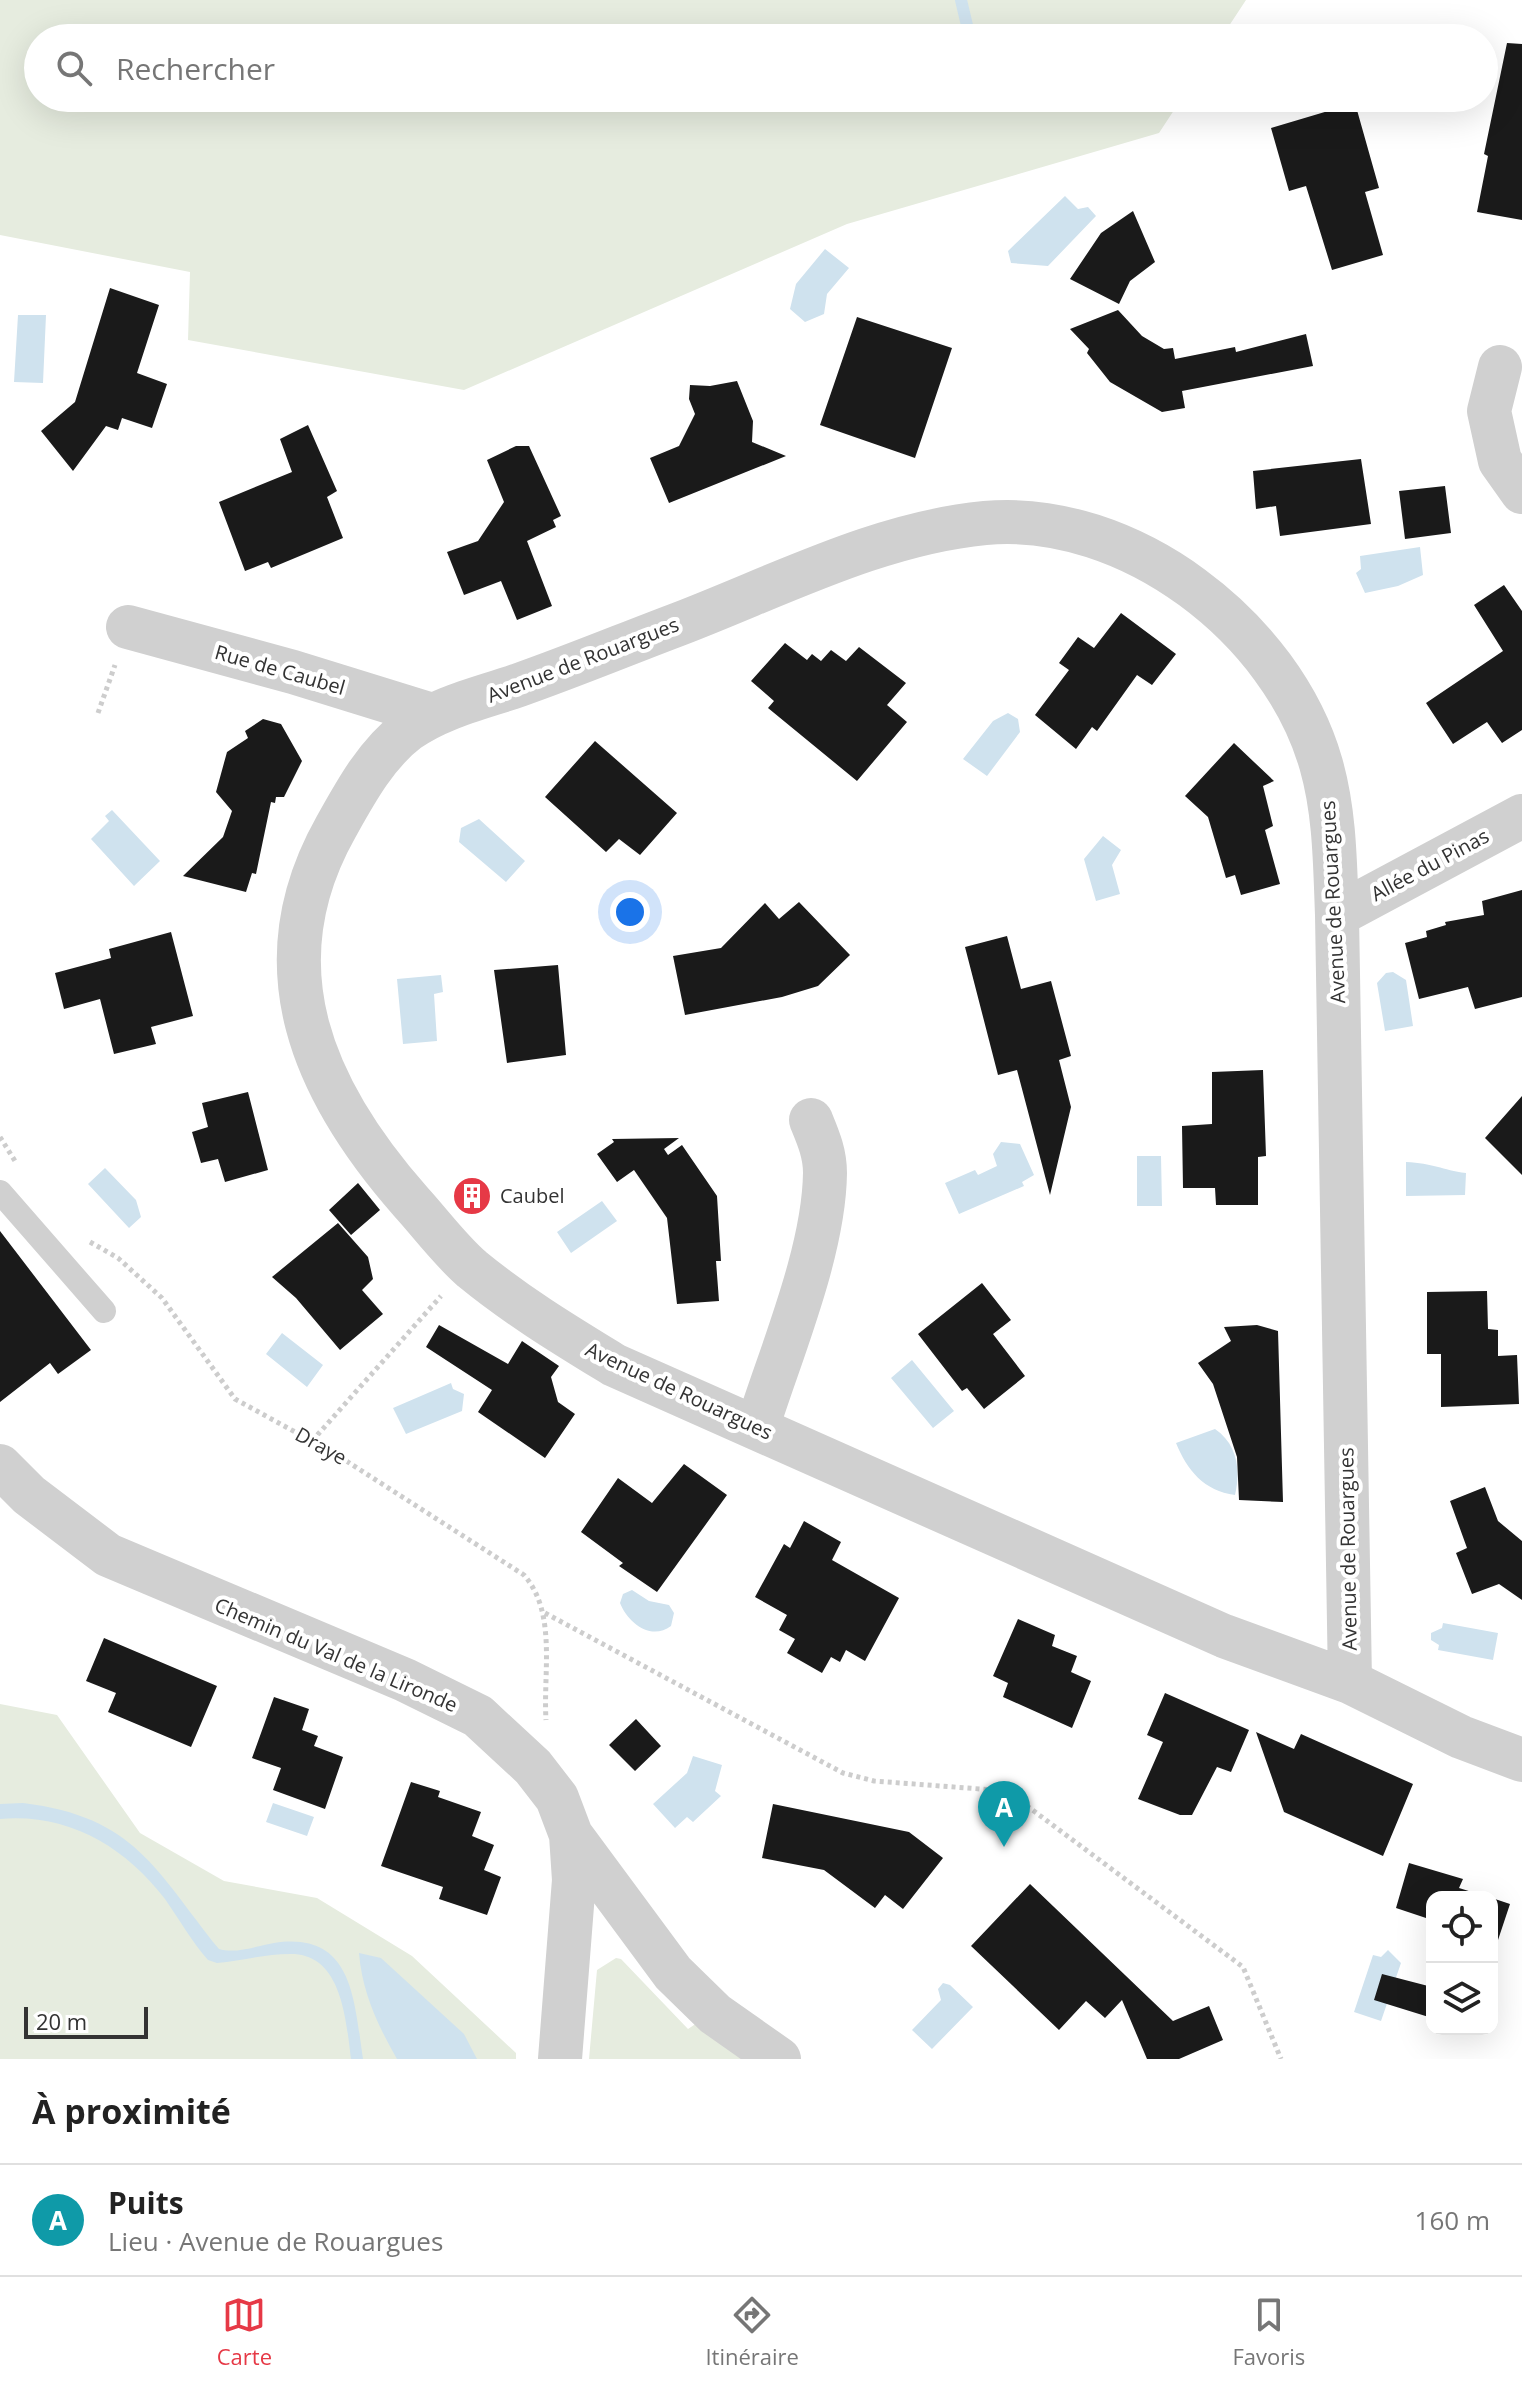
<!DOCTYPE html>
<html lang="fr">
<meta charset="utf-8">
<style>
:root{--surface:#fff;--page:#f2f2f2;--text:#222;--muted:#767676;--line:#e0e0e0;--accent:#e63946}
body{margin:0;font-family:"Open Sans",sans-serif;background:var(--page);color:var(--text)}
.controls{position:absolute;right:24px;bottom:24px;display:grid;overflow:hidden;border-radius:16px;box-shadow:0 8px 32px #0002}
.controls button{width:72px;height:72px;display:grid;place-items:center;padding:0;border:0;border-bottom:2px solid var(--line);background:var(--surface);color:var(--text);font:40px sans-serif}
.scale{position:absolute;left:24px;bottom:20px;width:124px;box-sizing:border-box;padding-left:8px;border:4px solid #333;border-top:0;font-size:22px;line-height:28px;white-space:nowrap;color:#333;-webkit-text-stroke:6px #fff;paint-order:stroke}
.you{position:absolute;left:630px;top:912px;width:28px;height:28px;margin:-20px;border:6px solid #fff;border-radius:50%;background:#1a73e8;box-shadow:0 0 0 12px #1a73e833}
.badge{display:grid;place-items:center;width:52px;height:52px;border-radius:50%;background:var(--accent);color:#fff;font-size:26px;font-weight:700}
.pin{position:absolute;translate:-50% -66px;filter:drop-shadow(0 2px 4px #0008)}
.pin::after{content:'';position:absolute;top:42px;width:28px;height:24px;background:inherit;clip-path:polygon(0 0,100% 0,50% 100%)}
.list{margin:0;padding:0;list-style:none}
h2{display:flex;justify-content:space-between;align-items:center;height:104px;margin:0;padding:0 32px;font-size:34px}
h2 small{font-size:26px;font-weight:400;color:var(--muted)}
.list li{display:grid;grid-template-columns:52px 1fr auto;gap:24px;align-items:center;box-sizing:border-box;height:112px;padding:0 32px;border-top:2px solid var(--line)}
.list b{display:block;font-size:30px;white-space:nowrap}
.list p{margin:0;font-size:26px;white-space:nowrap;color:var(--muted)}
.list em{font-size:26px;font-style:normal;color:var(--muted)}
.icon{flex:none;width:44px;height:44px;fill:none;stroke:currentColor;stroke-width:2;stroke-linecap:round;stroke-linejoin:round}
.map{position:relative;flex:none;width:1522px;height:2059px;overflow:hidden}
.search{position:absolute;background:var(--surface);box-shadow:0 8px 32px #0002;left:24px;right:24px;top:24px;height:88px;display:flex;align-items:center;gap:20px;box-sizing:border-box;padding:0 28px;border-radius:44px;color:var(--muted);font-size:30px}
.sheet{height:216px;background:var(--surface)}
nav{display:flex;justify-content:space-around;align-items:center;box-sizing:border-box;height:112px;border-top:2px solid var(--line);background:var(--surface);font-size:22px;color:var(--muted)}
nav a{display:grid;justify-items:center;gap:4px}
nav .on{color:var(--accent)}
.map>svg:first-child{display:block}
.green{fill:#e6ecdf}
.water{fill:#cfe2ee}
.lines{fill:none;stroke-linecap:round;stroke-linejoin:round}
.stream{stroke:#cfe2ee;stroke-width:12}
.building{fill:#1a1a1a}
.path{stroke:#cdcdcd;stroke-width:5;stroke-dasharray:4 4;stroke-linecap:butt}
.lane{stroke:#d0d0d0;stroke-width:24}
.street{stroke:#d0d0d0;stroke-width:44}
.labels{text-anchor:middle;stroke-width:8;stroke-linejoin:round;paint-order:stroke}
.street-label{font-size:20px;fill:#333;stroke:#fff}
.poi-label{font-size:20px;fill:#333;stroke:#fff;text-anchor:start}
</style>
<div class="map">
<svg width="1522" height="2059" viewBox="0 0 1522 2059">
<rect width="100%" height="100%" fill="#fff"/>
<path class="green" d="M 0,0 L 1246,0 L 1221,38 L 38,38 L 38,98 L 1182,98 L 1159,133 L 847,224 L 464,390 L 188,340 L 190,272 L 0,235 Z
M 0,1704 L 57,1715 L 140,1833 L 224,1881 L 317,1898 L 412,1956 L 516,2053 L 516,2059 L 0,2059 Z
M 616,1958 L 621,1959 L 688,2029 L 697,2023 L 742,2059 L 589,2059 L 597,1970 Z"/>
<path class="water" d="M 1065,196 L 1078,209 L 1088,207 L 1096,216 L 1048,266 L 1011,263 L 1008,251 Z
M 825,249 L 849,268 L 827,294 L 824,314 L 805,322 L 790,309 L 796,284 Z
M 18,315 L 46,315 L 43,383 L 14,382 Z
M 1420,547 L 1423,575 L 1398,586 L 1365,593 L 1356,573 L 1361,569 L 1360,556 Z
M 1008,713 L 1018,719 L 1020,732 L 987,776 L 963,759 L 993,721 Z
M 112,810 L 160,861 L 134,886 L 91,839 L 109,821 L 105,816 Z
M 479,819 L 525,861 L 506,882 L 459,842 L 461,828 Z
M 1103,836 L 1121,850 L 1112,865 L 1120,894 L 1096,901 L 1084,859 Z
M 1393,972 L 1406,980 L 1413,1026 L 1385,1031 L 1377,983 L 1386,973 Z
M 441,975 L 443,992 L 434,994 L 437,1041 L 403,1044 L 397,979 Z
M 1001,1142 L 1020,1144 L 1034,1175 L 1022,1182 L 1024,1186 L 959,1214 L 945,1183 L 975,1170 L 978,1175 L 997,1166 L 993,1154 Z
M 1137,1156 L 1161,1156 L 1162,1206 L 1137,1206 Z
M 1406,1162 C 1433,1163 1442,1170 1466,1173 L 1465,1195 L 1406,1196 Z
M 105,1168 L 136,1200 L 141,1217 L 129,1228 L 88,1184 Z
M 602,1201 L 617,1221 L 571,1253 L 557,1232 Z
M 282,1333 L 323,1365 L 307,1387 L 266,1354 Z
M 912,1360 L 954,1411 L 933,1428 L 891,1378 Z
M 451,1383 L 453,1389 L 464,1394 L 462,1411 L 406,1434 L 393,1408 Z
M 1215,1429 C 1237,1444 1241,1469 1235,1495 C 1204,1491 1187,1470 1176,1443 Z
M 632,1590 L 649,1601 L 669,1605 L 674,1613 L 671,1626 C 651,1641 628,1623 620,1603 L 623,1594 Z
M 1443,1623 L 1498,1633 L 1493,1660 L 1438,1650 L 1439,1645 L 1431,1640 L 1431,1633 L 1442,1628 Z
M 693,1756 L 722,1765 L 715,1791 L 721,1796 L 693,1822 L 687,1817 L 675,1828 L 653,1804 L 687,1773 Z
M 23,1803 C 136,1817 155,1870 219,1949 C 236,1954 256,1946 274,1943 C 353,1931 354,1999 363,2059 L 351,2059 C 346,2020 342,1953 290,1954 C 265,1954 241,1961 217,1963 L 208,1960 C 192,1942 179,1919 165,1899 C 124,1846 68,1813 0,1819 L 0,1804 Z
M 273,1803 L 314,1817 L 307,1836 L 266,1822 Z
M 1388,1950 L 1401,1963 L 1381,2021 L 1354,2012 L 1373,1955 L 1381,1957 Z
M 359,1953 L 381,1958 L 464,2034 L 477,2059 L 397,2059 C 378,2026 362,1992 359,1953 Z
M 943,1983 L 950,1985 L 973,2007 L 932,2049 L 912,2030 L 941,2000 L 938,1989 Z"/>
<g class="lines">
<path class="stream" d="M 961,0 L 970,38"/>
</g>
<path class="building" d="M 1507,43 L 1522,44 L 1522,220 L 1477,212 L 1488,156 L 1484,154 Z
M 1355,103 L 1379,188 L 1365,192 L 1383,255 L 1332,270 L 1306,186 L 1289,191 L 1271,128 Z
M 1133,211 L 1155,262 L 1130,281 L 1119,304 L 1070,279 L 1101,233 Z
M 110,288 L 159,305 L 137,373 L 167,384 L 152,428 L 122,418 L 118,430 L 106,426 L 73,471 L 41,431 L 75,402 Z
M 1118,310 L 1142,336 L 1164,349 L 1173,348 L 1175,359 L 1235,347 L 1236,352 L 1306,334 L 1313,366 L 1182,391 L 1185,408 L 1162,412 L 1110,382 L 1087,353 L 1089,349 L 1070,329 Z
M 857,317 L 952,348 L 915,458 L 820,425 Z
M 737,381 L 753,421 L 752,442 L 786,456 L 669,503 L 650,458 L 679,446 L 695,414 L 689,399 L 690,385 L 710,386 Z
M 308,425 L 337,491 L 327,497 L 343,538 L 271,568 L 268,562 L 245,571 L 219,502 L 292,472 L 280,439 Z
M 516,446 L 529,446 L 561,516 L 553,520 L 556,527 L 527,541 L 552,606 L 517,620 L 501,581 L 464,595 L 447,552 L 478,541 L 504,502 L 487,460 Z
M 1361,459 L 1371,524 L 1280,536 L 1276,506 L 1256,509 L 1253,471 Z
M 1445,486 L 1451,533 L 1405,539 L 1399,491 Z
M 1504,585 L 1522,611 L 1522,730 L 1502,743 L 1487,722 L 1453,744 L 1426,703 L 1503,651 L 1474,605 Z
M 1121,613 L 1176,654 L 1152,685 L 1137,675 L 1097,731 L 1092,727 L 1076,749 L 1035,715 L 1069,670 L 1059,663 L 1078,637 L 1094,648 Z
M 785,643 L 807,660 L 812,654 L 821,661 L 831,650 L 846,661 L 859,647 L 906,683 L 887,705 L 907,722 L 857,781 L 768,708 L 774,701 L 751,681 Z
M 263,719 L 281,724 L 302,761 L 284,797 L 276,797 L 275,803 L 271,802 L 256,874 L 252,873 L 246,892 L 183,876 L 223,837 L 232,811 L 216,792 L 227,752 L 248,738 L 245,731 Z
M 595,741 L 677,813 L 640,855 L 619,839 L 606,852 L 545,797 Z
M 1234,743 L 1274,781 L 1263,786 L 1273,826 L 1265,830 L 1280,884 L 1241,895 L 1235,875 L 1226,878 L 1208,817 L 1185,796 Z
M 1522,890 L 1522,997 L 1475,1009 L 1468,987 L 1419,999 L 1405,943 L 1427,937 L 1426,931 L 1446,925 L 1445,922 L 1484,915 L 1482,901 Z
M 799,902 L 850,955 L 818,986 L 782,997 L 685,1015 L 673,956 L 721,948 L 765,903 L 779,919 Z
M 171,932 L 193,1016 L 151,1027 L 156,1044 L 114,1054 L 100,999 L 64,1009 L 55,973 L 111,958 L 109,949 Z
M 1007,936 L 1021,989 L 1051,981 L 1071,1056 L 1059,1060 L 1071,1107 L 1050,1195 L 1017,1070 L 998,1075 L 965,947 Z
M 558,965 L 566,1055 L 507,1063 L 494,970 Z
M 1263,1070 L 1266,1156 L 1258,1157 L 1258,1205 L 1216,1205 L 1215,1188 L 1183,1188 L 1182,1126 L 1212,1124 L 1212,1072 Z
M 248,1092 L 268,1170 L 225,1182 L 218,1159 L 201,1163 L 192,1132 L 208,1127 L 202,1103 Z
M 1522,1096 L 1522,1175 L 1485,1138 Z
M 679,1138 L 664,1149 L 668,1155 L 682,1145 L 717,1196 L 721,1261 L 716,1261 L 719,1301 L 677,1304 L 667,1218 L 634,1170 L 617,1182 L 597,1154 L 614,1142 L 612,1139 Z
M 358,1183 L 380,1210 L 351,1235 L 329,1210 Z
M 338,1223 L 368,1257 L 373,1279 L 362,1290 L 383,1314 L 340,1350 L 296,1298 L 272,1277 Z
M 0,1231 L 91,1350 L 58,1374 L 50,1363 L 0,1402 Z
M 982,1283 L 1011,1320 L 993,1334 L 1025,1376 L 984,1409 L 967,1388 L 962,1391 L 918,1334 Z
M 1487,1291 L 1488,1329 L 1498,1330 L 1498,1356 L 1517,1355 L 1519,1404 L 1441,1407 L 1441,1354 L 1427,1354 L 1427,1292 Z
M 439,1325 L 508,1364 L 522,1341 L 559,1366 L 551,1377 L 558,1402 L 575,1414 L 545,1458 L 478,1412 L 492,1390 L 426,1347 Z
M 1257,1325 L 1278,1331 L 1283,1502 L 1239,1500 L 1237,1457 L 1213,1384 L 1198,1363 L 1231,1341 L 1224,1327 Z
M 684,1464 L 727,1495 L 657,1592 L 619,1566 L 623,1563 L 581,1532 L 618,1478 L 652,1503 Z
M 1485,1487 L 1498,1521 L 1522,1541 L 1522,1600 L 1499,1584 L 1472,1594 L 1456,1553 L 1467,1548 L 1450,1501 Z
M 804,1521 L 841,1542 L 832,1560 L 899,1598 L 865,1661 L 846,1650 L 840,1662 L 831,1657 L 822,1673 L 787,1653 L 795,1639 L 779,1630 L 787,1615 L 755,1597 L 784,1544 L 790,1548 Z
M 1018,1619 L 1055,1635 L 1052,1646 L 1077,1656 L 1071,1672 L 1091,1681 L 1072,1728 L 1003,1697 L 1008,1683 L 993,1676 Z
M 104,1638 L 217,1686 L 191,1747 L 108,1712 L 116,1693 L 86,1681 Z
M 1165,1693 L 1249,1730 L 1231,1772 L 1217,1767 L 1192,1815 L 1180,1815 L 1138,1799 L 1163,1742 L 1147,1735 Z
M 274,1697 L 309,1709 L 302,1730 L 318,1736 L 314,1746 L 343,1757 L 325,1809 L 273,1790 L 281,1768 L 252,1758 Z
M 636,1719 L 661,1746 L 635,1771 L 609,1745 Z
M 1256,1732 L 1294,1749 L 1301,1734 L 1413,1784 L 1383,1856 L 1284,1812 Z
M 411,1782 L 440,1791 L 438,1797 L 481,1812 L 472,1836 L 494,1845 L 484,1870 L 501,1877 L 487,1915 L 439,1899 L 443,1887 L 381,1866 Z
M 773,1804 L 909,1832 L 943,1858 L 903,1909 L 885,1895 L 875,1908 L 824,1870 L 762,1858 Z
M 1409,1863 L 1463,1879 L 1459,1888 L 1488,1897 L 1432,1897 L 1432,1920 L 1396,1908 Z
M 1030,1884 L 1173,2021 L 1209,2006 L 1223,2040 L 1179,2059 L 1147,2059 L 1122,2000 L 1105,2018 L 1086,2001 L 1059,2030 L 971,1946 Z
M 1492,1898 L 1510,1904 L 1497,1943 L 1492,1942 Z
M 1382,1974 L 1432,1987 L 1432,2018 L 1374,2000 Z"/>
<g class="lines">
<path class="path" d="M 98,713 L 115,665
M 0,1137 L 15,1161
M 90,1242 L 118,1258 L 162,1298 L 235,1399 L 337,1455 L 524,1575 C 557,1613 543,1672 546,1720
M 312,1441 L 441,1296
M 545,1613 L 843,1773 L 874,1781 L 1007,1791 L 1243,1967 L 1281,2059"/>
<path class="lane" d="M 0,1192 L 104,1311"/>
<path class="street" d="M 1500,367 L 1489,411 L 1500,461 L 1522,492
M 128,627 L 293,672 L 432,715
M 1337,915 L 1522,816
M 757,1428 C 781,1352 824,1252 825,1173 C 825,1153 818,1137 811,1120
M 0,1466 L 29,1495 L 108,1555 L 405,1680 L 478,1716 L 533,1767 L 557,1798 L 571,1835 L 574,1880 L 560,2059
M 1350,1682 L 1337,915 C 1335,864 1335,813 1321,764 C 1282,628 1129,510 985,523 C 879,533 778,586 679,624 C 626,644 573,666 519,685 C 482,698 440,707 408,730 C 376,754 355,793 336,827 C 257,967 314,1092 411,1202 C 431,1224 450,1250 472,1269 C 517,1306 565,1335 614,1365 L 1224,1636 L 1350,1682 L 1461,1737 L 1522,1760
M 571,1835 L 673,1973 L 715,2014 L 779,2059"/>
</g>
<defs>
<symbol id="building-disc" viewBox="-11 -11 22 22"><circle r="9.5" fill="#e63946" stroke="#fff"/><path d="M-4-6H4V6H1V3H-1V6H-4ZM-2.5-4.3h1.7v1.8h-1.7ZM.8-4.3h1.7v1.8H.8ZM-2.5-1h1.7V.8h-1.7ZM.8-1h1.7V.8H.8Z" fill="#fff"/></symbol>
</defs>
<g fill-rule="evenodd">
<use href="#building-disc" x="450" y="1174" width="44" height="44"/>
</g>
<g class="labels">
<g class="street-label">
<text transform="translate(583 660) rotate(-21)" y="7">Avenue de Rouargues</text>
<text transform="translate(280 670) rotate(16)" y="7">Rue de Caubel</text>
<text transform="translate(1430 865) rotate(-28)" y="7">Allée du Pinas</text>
<text transform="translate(1333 902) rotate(-93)" y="7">Avenue de Rouargues</text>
<text transform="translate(679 1391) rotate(25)" y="7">Avenue de Rouargues</text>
<text transform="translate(321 1446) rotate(29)" y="7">Draye</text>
<text transform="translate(1348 1549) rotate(-91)" y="7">Avenue de Rouargues</text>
<text transform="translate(336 1655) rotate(23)" y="7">Chemin du Val de la Lironde</text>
</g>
<g class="poi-label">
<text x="500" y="1203">Caubel</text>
</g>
</g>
</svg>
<div class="controls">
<button><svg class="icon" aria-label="locate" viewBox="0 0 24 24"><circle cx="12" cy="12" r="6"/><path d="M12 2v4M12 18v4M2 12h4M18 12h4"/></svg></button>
<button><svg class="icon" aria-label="layers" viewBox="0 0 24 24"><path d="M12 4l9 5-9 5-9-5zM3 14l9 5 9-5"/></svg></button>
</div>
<div class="scale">20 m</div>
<div class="you"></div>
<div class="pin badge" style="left:1004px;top:1847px;background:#0f9aa8">A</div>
<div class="search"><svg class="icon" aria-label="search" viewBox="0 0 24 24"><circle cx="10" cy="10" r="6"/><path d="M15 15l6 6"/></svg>Rechercher</div>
</div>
<section class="sheet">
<h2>À proximité<small></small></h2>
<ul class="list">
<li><span class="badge" style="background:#0f9aa8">A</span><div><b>Puits</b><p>Lieu · Avenue de Rouargues</p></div><em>160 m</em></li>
</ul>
</section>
<nav>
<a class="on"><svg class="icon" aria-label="map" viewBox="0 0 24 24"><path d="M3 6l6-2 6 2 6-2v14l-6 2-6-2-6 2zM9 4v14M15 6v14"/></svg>Carte</a>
<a><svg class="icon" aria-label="directions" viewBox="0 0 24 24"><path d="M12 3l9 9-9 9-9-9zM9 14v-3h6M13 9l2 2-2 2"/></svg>Itinéraire</a>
<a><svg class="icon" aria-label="saved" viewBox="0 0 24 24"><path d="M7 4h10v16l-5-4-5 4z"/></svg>Favoris</a>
</nav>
